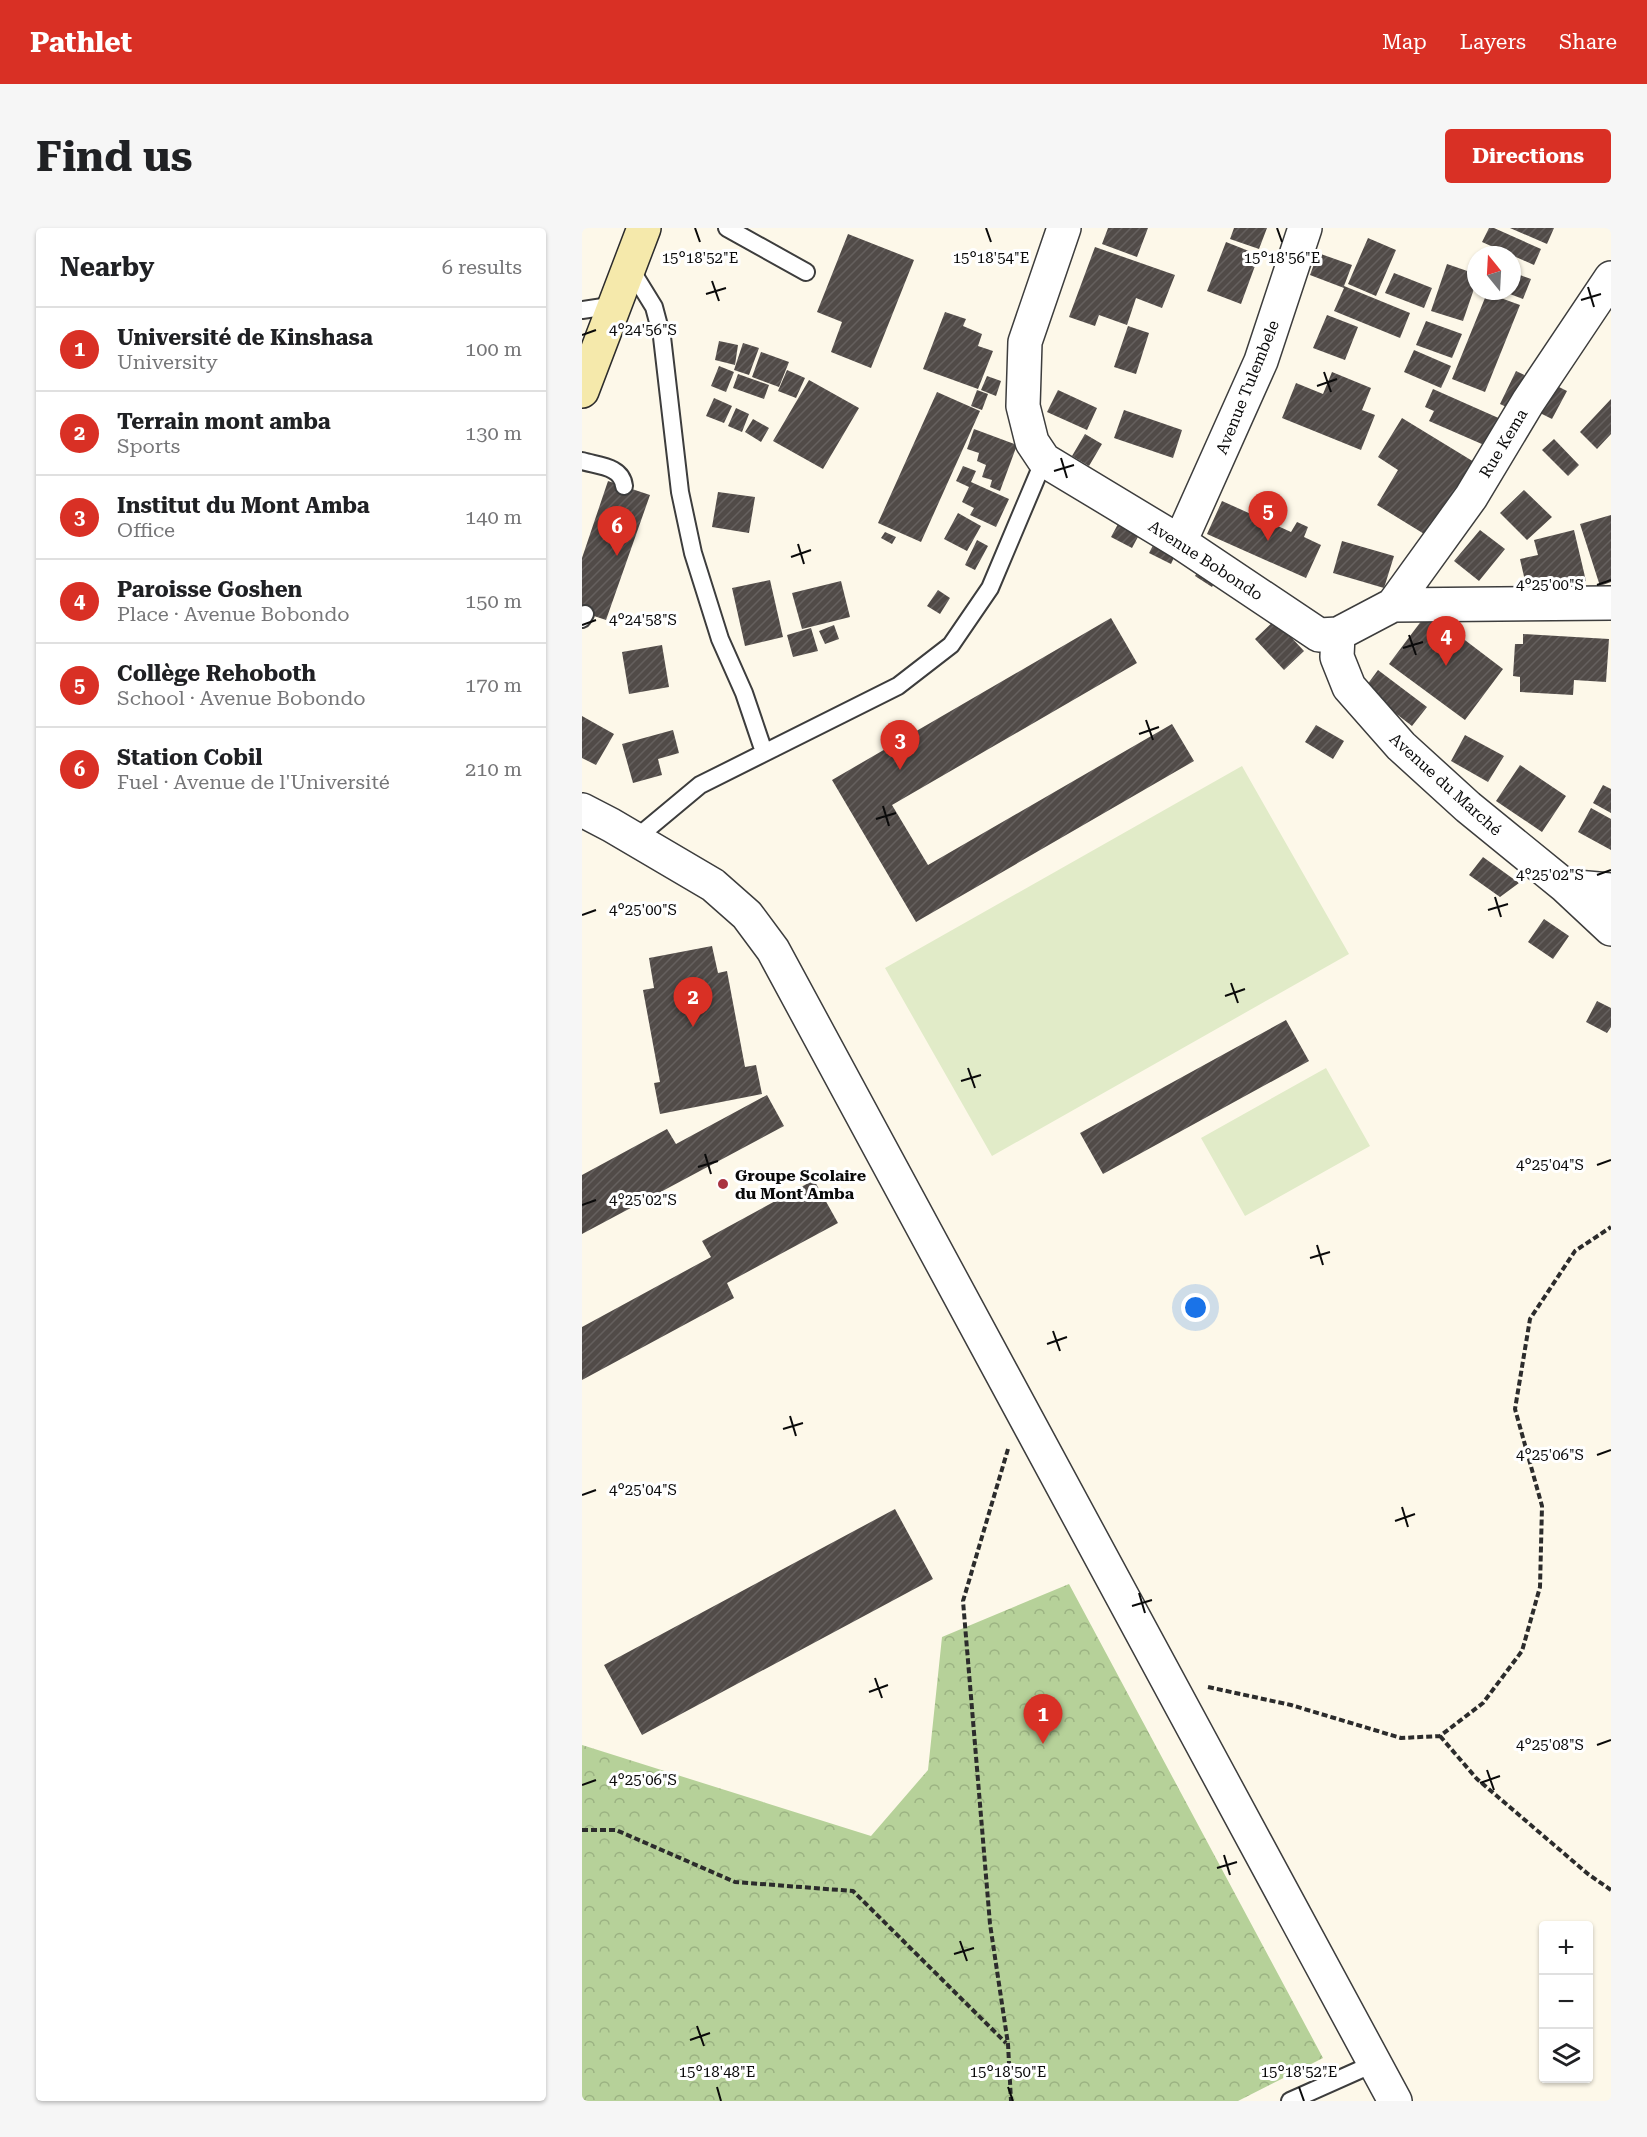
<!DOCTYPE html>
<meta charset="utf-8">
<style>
:root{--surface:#fff;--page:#f6f6f6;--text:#202124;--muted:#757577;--line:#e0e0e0;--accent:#d93025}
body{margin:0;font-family:"Roboto Serif",serif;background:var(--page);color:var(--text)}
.controls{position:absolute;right:18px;bottom:18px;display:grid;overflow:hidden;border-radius:6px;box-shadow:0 2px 4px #0004}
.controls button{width:54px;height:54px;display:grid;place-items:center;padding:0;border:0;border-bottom:2px solid var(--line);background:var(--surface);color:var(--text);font:30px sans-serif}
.compass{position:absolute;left:885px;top:18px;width:54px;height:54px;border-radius:50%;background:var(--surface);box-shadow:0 2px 4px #0004;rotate:342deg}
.you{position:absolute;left:614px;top:1080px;width:21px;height:21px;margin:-15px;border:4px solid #fff;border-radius:50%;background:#1a73e8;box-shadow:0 0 0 9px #1a73e833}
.badge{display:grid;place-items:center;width:39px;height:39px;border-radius:50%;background:var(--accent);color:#fff;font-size:20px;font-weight:700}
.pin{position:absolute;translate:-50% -50px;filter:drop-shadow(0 2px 3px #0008)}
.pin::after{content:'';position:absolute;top:32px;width:21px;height:18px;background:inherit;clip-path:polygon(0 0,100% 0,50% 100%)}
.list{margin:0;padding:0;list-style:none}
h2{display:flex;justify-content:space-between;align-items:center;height:78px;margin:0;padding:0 24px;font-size:26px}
h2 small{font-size:20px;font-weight:400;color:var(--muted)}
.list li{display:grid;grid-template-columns:39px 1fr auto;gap:18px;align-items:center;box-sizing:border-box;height:84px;padding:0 24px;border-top:2px solid var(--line)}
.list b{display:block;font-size:22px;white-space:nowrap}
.list p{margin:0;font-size:20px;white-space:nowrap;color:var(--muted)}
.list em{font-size:20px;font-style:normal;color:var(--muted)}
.icon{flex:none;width:33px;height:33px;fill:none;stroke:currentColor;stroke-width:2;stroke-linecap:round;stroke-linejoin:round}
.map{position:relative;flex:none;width:1029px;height:1873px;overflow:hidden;border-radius:6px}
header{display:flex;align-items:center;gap:36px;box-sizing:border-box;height:84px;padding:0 30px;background:var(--accent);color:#fff}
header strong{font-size:28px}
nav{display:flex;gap:33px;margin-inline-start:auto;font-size:21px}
.intro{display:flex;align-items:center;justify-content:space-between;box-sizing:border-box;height:144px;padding:0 36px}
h1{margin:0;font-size:42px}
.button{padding:15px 27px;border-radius:6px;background:var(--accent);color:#fff;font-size:21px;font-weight:700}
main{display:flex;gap:36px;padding:0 36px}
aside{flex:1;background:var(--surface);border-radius:6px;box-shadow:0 2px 4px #0004}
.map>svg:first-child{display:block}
.forest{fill:url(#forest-crowns)}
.pitch{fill:#e1ebc8}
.building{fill:url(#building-hatch)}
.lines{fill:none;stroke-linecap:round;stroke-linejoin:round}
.lane-casing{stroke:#3d3d3d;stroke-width:20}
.street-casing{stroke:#3d3d3d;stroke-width:36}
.secondary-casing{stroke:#2c2c2c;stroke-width:36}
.path{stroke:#2c2c2c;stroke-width:4;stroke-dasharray:6 3;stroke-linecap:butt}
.lane{stroke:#fff;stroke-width:16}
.street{stroke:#fff;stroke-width:33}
.secondary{stroke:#f5e9ab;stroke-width:33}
.ticks{fill:none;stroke:#0a0a0a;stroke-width:2}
.poi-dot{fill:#a93340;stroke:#fff;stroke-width:2}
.labels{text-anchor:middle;stroke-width:6;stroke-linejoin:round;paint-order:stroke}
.street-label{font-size:16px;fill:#0a0a0a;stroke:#fff}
.poi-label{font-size:16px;font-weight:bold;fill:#0a0a0a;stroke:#fff;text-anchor:start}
.ticks-label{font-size:15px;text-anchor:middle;fill:#0a0a0a;stroke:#fff;stroke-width:6;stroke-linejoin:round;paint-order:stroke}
</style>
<header>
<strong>Pathlet</strong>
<nav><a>Map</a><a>Layers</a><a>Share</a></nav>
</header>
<div class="intro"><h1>Find us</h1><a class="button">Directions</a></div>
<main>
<aside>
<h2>Nearby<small>6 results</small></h2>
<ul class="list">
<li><span class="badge">1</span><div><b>Université de Kinshasa</b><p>University</p></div><em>100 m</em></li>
<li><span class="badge">2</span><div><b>Terrain mont amba</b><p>Sports</p></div><em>130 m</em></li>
<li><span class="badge">3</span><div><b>Institut du Mont Amba</b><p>Office</p></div><em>140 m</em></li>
<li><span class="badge">4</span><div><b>Paroisse Goshen</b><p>Place · Avenue Bobondo</p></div><em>150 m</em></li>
<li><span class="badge">5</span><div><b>Collège Rehoboth</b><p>School · Avenue Bobondo</p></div><em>170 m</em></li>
<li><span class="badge">6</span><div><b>Station Cobil</b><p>Fuel · Avenue de l'Université</p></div><em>210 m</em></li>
</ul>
</aside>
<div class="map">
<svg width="1029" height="1873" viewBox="0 0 1029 1873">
<defs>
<pattern id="forest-crowns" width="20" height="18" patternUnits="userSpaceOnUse" patternTransform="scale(1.5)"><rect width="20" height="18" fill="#b6d199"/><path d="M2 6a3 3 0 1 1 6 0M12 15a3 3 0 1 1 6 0" fill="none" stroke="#9bb282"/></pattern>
<pattern id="building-hatch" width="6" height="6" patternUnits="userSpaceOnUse" patternTransform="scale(1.5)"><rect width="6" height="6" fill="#514b48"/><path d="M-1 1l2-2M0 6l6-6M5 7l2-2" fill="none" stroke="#65605e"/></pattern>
</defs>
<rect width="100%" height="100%" fill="#fdf8e9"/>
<path class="forest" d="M 487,1356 L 741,1830 L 656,1873 L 0,1873 L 0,1517 L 289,1608 L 346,1542 L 360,1409 Z"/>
<path class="pitch" d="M 660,538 L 767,726 L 410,928 L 303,740 Z
M 744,840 L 788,918 L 663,988 L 619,910 Z"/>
<path class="building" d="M 526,0 L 566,0 L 555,29 L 520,16 Z
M 652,0 L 685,0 L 677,21 L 648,11 Z
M 907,0 L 912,0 L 959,21 L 952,37 L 900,14 Z
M 928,0 L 972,0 L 965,16 Z
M 266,6 L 332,32 L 289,140 L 249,124 L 260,94 L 235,84 Z
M 786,10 L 814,22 L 794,68 L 766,56 Z
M 644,14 L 677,27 L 659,76 L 625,63 Z
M 513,19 L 593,47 L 580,80 L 554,70 L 545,97 L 517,87 L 513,98 L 487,89 Z
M 736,25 L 770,37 L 762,58 L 828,85 L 818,110 L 752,83 L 762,60 L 728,47 Z
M 865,36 L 894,46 L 894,55 L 881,93 L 849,83 Z
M 930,44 L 949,51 L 941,71 L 920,63 L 930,63 Z
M 812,45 L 850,60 L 842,80 L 803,65 Z
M 905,65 L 938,77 L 903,164 L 870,151 Z
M 363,84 L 384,91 L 381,98 L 400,106 L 396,118 L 411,123 L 396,161 L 341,141 Z
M 745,87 L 776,99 L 763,132 L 731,120 Z
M 844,93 L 880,106 L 870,130 L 834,117 Z
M 546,98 L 567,105 L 554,146 L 532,139 Z
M 137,113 L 156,117 L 153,137 L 133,132 Z
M 161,115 L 177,120 L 167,147 L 152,142 Z
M 832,122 L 869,138 L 859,160 L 822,144 Z
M 179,124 L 207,134 L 197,159 L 170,149 Z
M 137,138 L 152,144 L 144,164 L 129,158 Z
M 205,142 L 223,150 L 214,170 L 196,163 Z
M 934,143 L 951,151 L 935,184 L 918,176 Z
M 750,144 L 789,160 L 780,182 L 793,187 L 779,222 L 700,190 L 714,155 L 741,166 Z
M 156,146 L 187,157 L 182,171 L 151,160 Z
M 405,148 L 419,153 L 414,168 L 399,162 Z
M 227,152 L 277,180 L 241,241 L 191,213 Z
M 967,154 L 985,163 L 970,191 L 952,182 Z
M 851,161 L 921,192 L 909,220 L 847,193 L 852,183 L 843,179 Z
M 395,162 L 406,166 L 400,182 L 389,178 Z
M 476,162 L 515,180 L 505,202 L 465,184 Z
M 355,164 L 398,183 L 339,314 L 296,295 Z
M 132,170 L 150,178 L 142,195 L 124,188 Z
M 1029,171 L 1029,206 L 1015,221 L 998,204 Z
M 154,180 L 167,186 L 160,204 L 146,198 Z
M 542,182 L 600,202 L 591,230 L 532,210 Z
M 820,190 L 897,237 L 852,312 L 795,277 L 816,242 L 796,229 Z
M 171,191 L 187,200 L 179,214 L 163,204 Z
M 392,201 L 435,217 L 418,263 L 408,259 L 410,252 L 400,249 L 404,237 L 395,233 L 397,225 L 385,221 Z
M 503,206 L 520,216 L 507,238 L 490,228 Z
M 972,211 L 997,237 L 986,248 L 960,222 Z
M 381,238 L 394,243 L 389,254 L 427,271 L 414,299 L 388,287 L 392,280 L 380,274 L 387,259 L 374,253 Z
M 26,253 L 68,267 L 24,392 L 0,384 L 0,330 Z
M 942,262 L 970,289 L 945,312 L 918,285 Z
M 136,264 L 173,269 L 167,305 L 130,299 Z
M 640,273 L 709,304 L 715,294 L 726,299 L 722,309 L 739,317 L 724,350 L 625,306 Z
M 376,285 L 399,298 L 385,323 L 362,311 Z
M 1029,287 L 1029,354 L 1018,358 L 998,296 Z
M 536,296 L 557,307 L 550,320 L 529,309 Z
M 898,302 L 923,321 L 897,353 L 872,333 Z
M 992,302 L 1004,353 L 946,366 L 938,331 L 956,327 L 952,312 Z
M 303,304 L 314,309 L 310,316 L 299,310 Z
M 575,310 L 596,321 L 589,336 L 567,325 Z
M 395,312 L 406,318 L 393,342 L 383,337 Z
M 760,313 L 812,328 L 802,360 L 751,345 Z
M 620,337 L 637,347 L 630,359 L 613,348 Z
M 188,352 L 201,409 L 163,418 L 150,360 Z
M 259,353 L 268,389 L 220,401 L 210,365 Z
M 356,362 L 368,370 L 358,386 L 345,378 Z
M 846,384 L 921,441 L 883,492 L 807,436 Z
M 529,390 L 555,435 L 310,577 L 346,637 L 590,496 L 612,533 L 334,694 L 250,552 Z
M 693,392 L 722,423 L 702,442 L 673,411 Z
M 252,397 L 257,411 L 243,416 L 237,403 Z
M 229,400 L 236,423 L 211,429 L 205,407 Z
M 941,406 L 1027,411 L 1024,454 L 992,452 L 991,467 L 938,464 L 938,449 L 931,448 L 933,416 L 941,416 Z
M 80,417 L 87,459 L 47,466 L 40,424 Z
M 796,442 L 845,479 L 830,498 L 782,461 Z
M 0,488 L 32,506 L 14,537 L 0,530 Z
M 734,497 L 762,513 L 751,531 L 723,514 Z
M 91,502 L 97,525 L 76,531 L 80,547 L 51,555 L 40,516 Z
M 883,507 L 922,528 L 906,554 L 869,533 Z
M 938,537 L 984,568 L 960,604 L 914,573 Z
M 1021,557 L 1029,561 L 1029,585 L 1011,575 Z
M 1009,580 L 1029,591 L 1029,622 L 996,604 Z
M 901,629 L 937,655 L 918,669 L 887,647 Z
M 962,691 L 987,708 L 971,731 L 946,714 Z
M 130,718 L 136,745 L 145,743 L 163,839 L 174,837 L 180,866 L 78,886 L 72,855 L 78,854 L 61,762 L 72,760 L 67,730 Z
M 1015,773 L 1029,780 L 1029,799 L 1025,805 L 1004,794 Z
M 704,792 L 727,833 L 521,946 L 498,905 Z
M 185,867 L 202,898 L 0,1006 L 0,947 L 85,901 L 94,916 Z
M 232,952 L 256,995 L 145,1055 L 152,1070 L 0,1152 L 0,1099 L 129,1029 L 120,1013 Z
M 313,1281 L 351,1351 L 60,1507 L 22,1437 Z"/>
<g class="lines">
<defs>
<path id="lane" d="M 145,0 L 224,44
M 48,40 L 72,79 L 80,109 L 98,264 L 111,325 L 138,411 L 162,465 L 182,524
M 0,82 L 34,77
M 0,233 C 16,238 40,238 42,258
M 0,391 L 3,386
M 52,612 L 118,557 L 316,458 L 369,417 L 408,360 L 462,232
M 708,1873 L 791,1836"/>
<path id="street" d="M 482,0 L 443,114 L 441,178 L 450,214 L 462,232 L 598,314 L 737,407 L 756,406 L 811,377 L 1029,375
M 598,314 L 679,133 L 723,0
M 811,377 L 889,269 L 946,174 L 1029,50
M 756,406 L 755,429 L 767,459 L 819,518 L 886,579 L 983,658 L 1029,701
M 0,582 L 29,597 L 131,657 L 165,687 L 191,722 L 813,1873
M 983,658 L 1029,662"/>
<path id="secondary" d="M 0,163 L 62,0"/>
</defs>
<use href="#lane" class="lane-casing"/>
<use href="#street" class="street-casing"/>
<use href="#secondary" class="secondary-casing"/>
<path class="path" d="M 426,1221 L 381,1373 L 408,1696 L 426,1816 L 429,1873
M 626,1459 L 709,1477 L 819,1510 L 858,1508 L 901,1475 L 940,1423 L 958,1359 L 960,1278 L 933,1181 L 948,1091 L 993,1023 L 1029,999
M 858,1508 L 895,1551 L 1006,1646 L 1029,1662
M 0,1602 L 34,1602 L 153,1654 L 271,1663 L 424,1815"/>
<use href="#lane" class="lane"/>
<use href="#street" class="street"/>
<use href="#secondary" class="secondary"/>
</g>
<path class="ticks" d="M 113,0 L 118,14M 404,0 L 409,14M 695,0 L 700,14M 130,53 L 137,73M 1006,59 L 1012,79M 124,66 L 144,60M 999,72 L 1019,66M 0,107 L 14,102M 742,144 L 749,164M 735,158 L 755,151M 479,230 L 485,250M 472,243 L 492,237M 216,316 L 222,336M 209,329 L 229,322M 1015,357 L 1029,352M 0,397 L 14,392M 827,407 L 834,427M 821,420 L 841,414M 564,492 L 571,512M 557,506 L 577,499M 301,578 L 307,598M 294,591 L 314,585M 1015,647 L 1029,642M 913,669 L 919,689M 906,682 L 926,676M 0,687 L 14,682M 649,755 L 656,775M 643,768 L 663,761M 386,840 L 393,860M 379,853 L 399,847M 123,926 L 129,946M 1015,937 L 1029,932M 116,939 L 136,933M 0,977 L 14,972M 735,1017 L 741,1037M 728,1030 L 748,1024M 471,1103 L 478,1123M 465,1116 L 485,1109M 208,1188 L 214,1208M 201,1201 L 221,1195M 1015,1227 L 1029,1222M 0,1267 L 14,1262M 820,1279 L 826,1299M 813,1293 L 833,1286M 557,1365 L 563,1385M 550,1378 L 570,1372M 293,1450 L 300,1470M 287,1464 L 306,1457M 1015,1517 L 1029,1512M 905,1542 L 912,1562M 898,1555 L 918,1548M 0,1557 L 14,1552M 642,1627 L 648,1647M 635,1640 L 655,1634M 378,1713 L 385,1733M 372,1726 L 392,1720M 115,1798 L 122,1818M 108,1812 L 128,1805M 135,1859 L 139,1873M 426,1859 L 431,1873M 717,1859 L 722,1873"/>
<circle class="poi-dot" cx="141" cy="956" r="6"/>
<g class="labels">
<g class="street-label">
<text transform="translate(665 159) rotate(-68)" y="6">Avenue Tulembele</text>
<text transform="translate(921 215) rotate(-59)" y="6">Rue Kema</text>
<text transform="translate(624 332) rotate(33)" y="6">Avenue Bobondo</text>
<text transform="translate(864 556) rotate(42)" y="6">Avenue du Marché</text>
</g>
<g class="poi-label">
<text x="153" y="953">Groupe Scolaire<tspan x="153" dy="18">du Mont Amba</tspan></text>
</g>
</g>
<g class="ticks-label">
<text x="118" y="35">15°18'52"E</text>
<text x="409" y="35">15°18'54"E</text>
<text x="700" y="35">15°18'56"E</text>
<text x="61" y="107">4°24'56"S</text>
<text x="968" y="362">4°25'00"S</text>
<text x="61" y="397">4°24'58"S</text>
<text x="968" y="652">4°25'02"S</text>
<text x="61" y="687">4°25'00"S</text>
<text x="968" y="942">4°25'04"S</text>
<text x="61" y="977">4°25'02"S</text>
<text x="968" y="1232">4°25'06"S</text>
<text x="61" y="1267">4°25'04"S</text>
<text x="968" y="1522">4°25'08"S</text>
<text x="61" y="1557">4°25'06"S</text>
<text x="135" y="1849">15°18'48"E</text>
<text x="426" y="1849">15°18'50"E</text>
<text x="717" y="1849">15°18'52"E</text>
</g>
</svg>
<div class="controls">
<button>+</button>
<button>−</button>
<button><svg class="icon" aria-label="layers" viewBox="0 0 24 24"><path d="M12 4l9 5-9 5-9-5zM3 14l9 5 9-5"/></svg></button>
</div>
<svg class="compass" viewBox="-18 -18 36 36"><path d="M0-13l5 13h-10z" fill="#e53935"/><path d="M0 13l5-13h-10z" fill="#757577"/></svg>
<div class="you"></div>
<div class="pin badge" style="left:461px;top:1516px">1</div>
<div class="pin badge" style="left:111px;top:799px">2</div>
<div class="pin badge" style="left:318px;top:542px">3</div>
<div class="pin badge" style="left:864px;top:438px">4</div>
<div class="pin badge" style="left:686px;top:313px">5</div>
<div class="pin badge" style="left:35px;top:328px">6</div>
</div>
</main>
